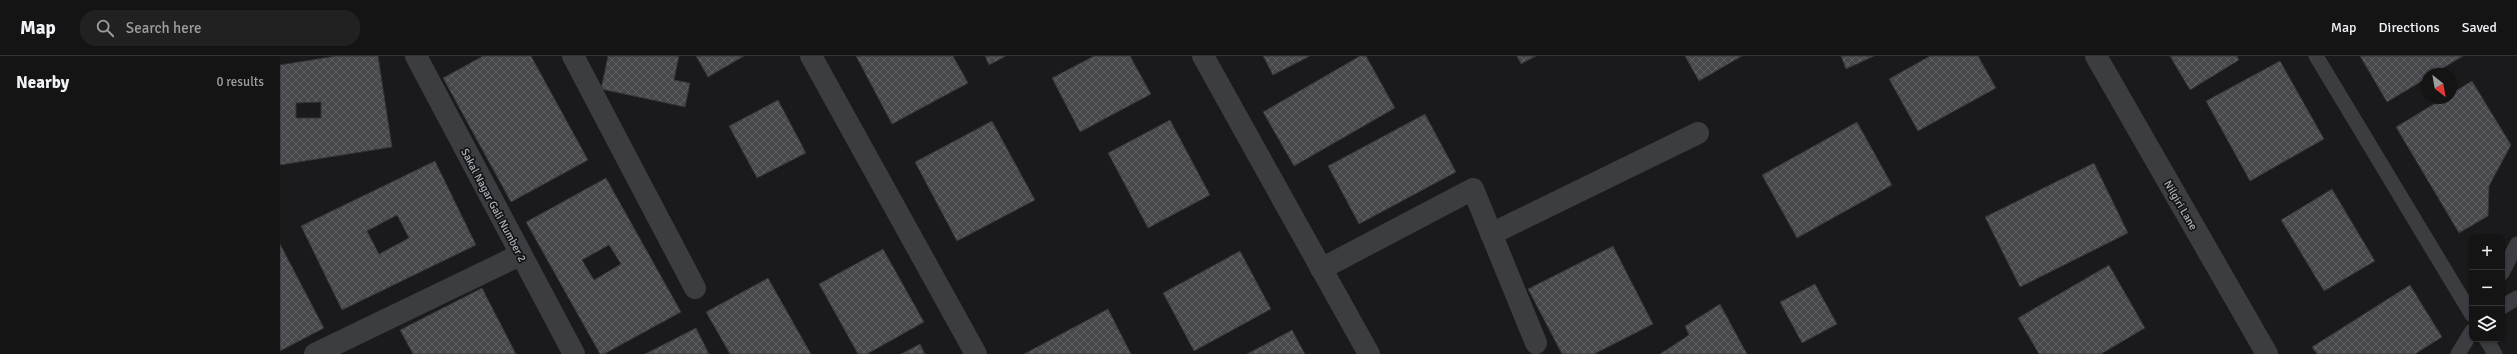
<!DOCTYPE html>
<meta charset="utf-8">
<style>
:root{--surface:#141415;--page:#212122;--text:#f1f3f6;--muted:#9d9ea0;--line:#333334}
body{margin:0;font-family:Signika,sans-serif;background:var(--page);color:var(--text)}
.controls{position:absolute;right:12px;bottom:12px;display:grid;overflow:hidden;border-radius:8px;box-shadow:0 1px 3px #0004}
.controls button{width:36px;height:36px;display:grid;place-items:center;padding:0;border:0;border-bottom:1px solid var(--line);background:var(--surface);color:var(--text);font:20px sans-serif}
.compass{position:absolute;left:2141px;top:12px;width:36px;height:36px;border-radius:50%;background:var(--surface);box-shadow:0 1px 3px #0004;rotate:149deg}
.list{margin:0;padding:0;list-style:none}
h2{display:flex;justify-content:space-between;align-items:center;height:52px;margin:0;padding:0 16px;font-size:17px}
h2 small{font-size:13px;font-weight:400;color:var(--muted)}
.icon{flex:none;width:22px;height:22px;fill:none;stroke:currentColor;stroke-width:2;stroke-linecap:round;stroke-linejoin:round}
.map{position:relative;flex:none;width:2237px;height:298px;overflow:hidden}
header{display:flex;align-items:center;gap:24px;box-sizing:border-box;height:56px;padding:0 20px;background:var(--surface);border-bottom:1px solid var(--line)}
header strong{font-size:19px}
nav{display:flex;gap:22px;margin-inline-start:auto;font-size:14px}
.search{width:280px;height:36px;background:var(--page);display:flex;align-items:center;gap:10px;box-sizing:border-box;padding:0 14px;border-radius:16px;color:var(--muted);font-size:15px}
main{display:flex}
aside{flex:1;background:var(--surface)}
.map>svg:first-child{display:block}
.building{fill:url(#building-cross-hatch);stroke:#343538;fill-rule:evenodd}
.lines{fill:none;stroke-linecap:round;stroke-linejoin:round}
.service{stroke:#3b3d41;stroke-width:15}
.minor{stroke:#3b3d41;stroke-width:22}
.labels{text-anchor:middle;stroke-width:3.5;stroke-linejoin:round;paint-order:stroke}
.street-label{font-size:11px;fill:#adb4ba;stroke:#151517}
</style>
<header>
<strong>Map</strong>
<div class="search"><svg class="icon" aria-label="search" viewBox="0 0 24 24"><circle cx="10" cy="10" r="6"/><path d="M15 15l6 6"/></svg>Search here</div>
<nav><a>Map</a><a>Directions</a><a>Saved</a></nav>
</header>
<main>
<aside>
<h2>Nearby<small>0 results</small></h2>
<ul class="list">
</ul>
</aside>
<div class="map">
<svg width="2237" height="298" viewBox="0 0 2237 298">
<defs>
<pattern id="building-cross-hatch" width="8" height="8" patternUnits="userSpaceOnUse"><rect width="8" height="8" fill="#47484c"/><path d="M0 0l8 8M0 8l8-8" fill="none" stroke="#5f6064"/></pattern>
</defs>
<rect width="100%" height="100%" fill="#1a1a1c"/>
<path class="building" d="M 56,0 L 98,0 L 112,91 L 0,109 L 0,9 ZM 41,46 L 41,62 L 16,62 L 16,47 Z
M 203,0 L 251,0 L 308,104 L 231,146 L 163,22 Z
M 328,0 L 399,0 L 394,24 L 410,27 L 405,51 L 321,33 Z
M 416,0 L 464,0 L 428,21 Z
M 576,0 L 673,0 L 688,27 L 612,68 Z
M 705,0 L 726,0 L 709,9 Z
M 814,0 L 850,0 L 871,38 L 800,76 L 772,22 Z
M 983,0 L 1030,0 L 993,19 Z
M 1080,0 L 1086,0 L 1115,52 L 1014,110 L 983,56 Z
M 1237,0 L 1256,0 L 1241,8 Z
M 1405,0 L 1462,0 L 1419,25 Z
M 1561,0 L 1594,0 L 1566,13 Z
M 1650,0 L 1698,0 L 1716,32 L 1638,75 L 1609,23 Z
M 1890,0 L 1957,0 L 1959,4 L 1910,34 Z
M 2080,0 L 2183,0 L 2153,18 L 2147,18 L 2147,22 L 2107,46 Z
M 2000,5 L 2044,83 L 1970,125 L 1926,45 Z
M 2192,25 L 2231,89 L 2209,130 L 2208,160 L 2179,177 L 2116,71 L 2164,42 L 2171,42 L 2171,38 Z
M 498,44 L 526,97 L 477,122 L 449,70 Z
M 1145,58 L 1176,116 L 1079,168 L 1048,110 Z
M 890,64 L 930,139 L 868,172 L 828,97 Z
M 712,65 L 755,144 L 677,185 L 635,106 Z
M 1577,66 L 1612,129 L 1517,182 L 1482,119 Z
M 155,105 L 196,189 L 62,254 L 21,170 ZM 117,159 L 129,182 L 99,198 L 87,175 Z
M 1814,107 L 1848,177 L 1740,231 L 1705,161 Z
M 326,122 L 401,256 L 324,298 L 320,298 L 246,166 ZM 329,189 L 341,208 L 314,224 L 302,204 Z
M 2052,133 L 2095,205 L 2044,235 L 2001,164 Z
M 0,188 L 44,272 L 0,295 Z
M 1333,190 L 1373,268 L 1314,298 L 1282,298 L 1248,233 Z
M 603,193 L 644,266 L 587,298 L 578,298 L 539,228 Z
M 960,195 L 991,253 L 914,295 L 883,237 Z
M 1829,209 L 1865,272 L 1821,298 L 1759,298 L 1738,262 Z
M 488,222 L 531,298 L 450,298 L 426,256 Z
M 1535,228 L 1557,268 L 1522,287 L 1500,246 Z
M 2130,229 L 2162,281 L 2135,298 L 2037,298 L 2032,291 Z
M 202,232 L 236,298 L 133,298 L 120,274 Z
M 1440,248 L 1467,298 L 1380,298 L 1409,279 L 1405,270 Z
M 828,253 L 851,298 L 744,298 Z
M 416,272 L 429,298 L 365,298 Z
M 1012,274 L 1025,298 L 967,298 Z
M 640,288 L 645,298 L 621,298 Z"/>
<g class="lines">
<path class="service" d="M 2036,0 L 2192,259
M 2222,217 L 2237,188
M 2222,251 L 2237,242
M 2206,283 L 2215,298
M 2178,298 L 2192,275"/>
<path class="minor" d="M 136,0 L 294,298
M 293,0 L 415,232
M 531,0 L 696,298
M 923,0 L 1089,298
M 1816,0 L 1987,298
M 1211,178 L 1418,77
M 1041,213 L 1193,133 L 1256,287
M 35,298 L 240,199"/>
</g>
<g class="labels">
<g class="street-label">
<text transform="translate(214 149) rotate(62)" y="4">Sakal Nagar Gali Number 2</text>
<text transform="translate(1901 149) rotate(60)" y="4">Nilgiri Lane</text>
</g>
</g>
</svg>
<div class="controls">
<button>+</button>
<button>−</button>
<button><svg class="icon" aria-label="layers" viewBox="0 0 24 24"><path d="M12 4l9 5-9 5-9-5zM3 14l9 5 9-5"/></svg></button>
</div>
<svg class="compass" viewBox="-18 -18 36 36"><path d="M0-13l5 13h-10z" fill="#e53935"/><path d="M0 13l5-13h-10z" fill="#9d9ea0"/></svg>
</div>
</main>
